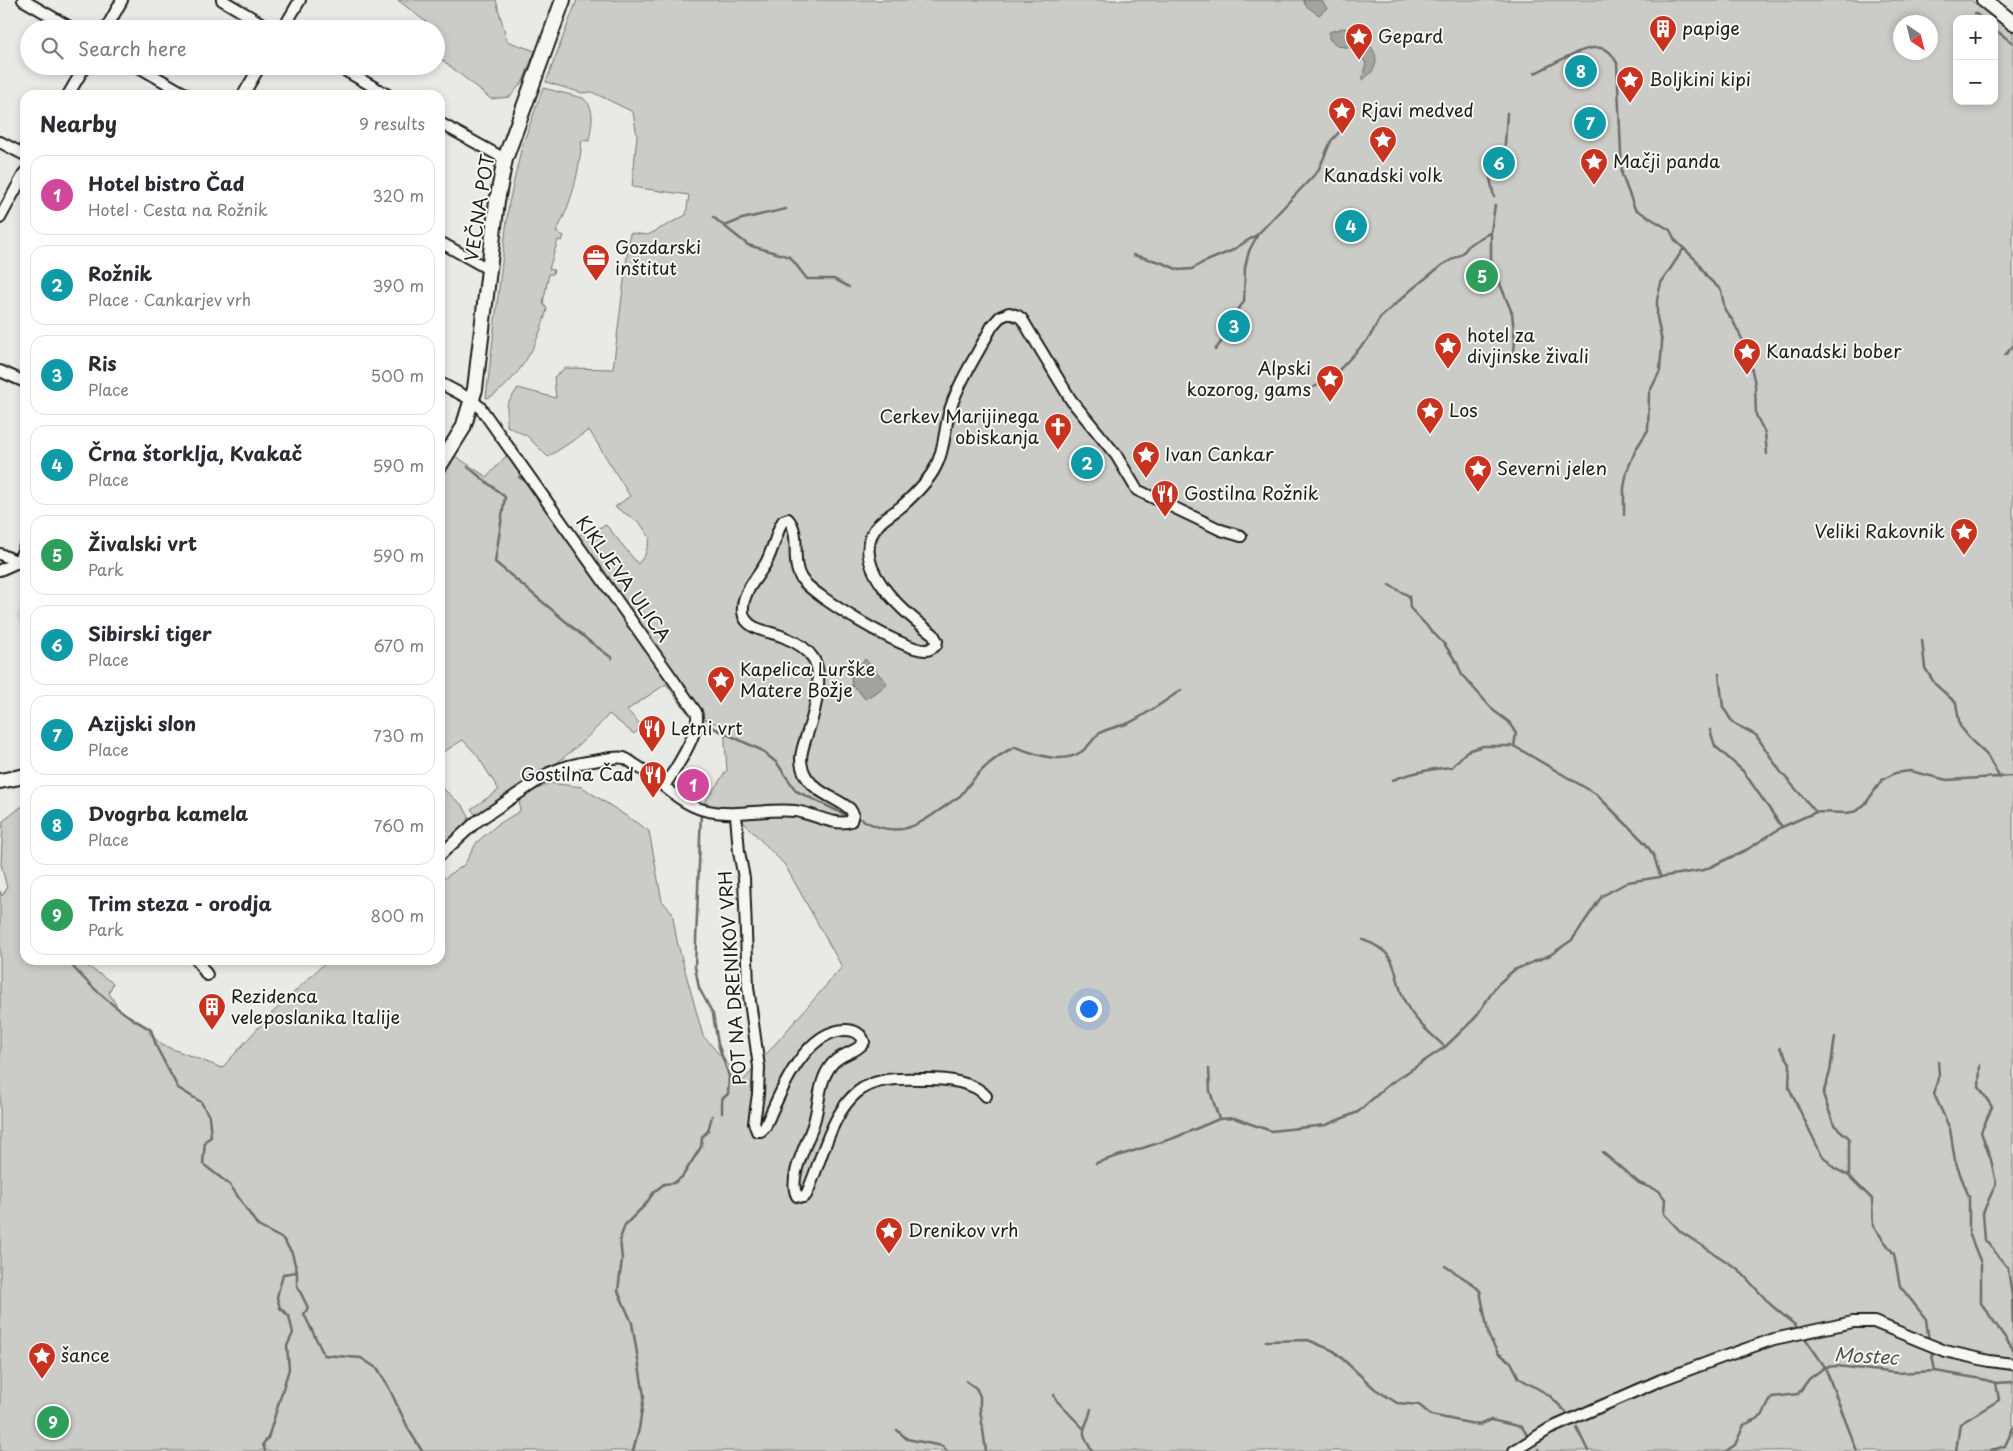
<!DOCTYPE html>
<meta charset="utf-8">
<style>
:root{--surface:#fff;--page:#f7f7f7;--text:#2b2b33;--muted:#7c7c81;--line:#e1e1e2;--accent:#c8321e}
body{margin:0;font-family:"Playpen Sans",sans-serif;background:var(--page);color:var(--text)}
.controls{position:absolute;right:15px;top:15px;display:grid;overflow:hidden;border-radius:10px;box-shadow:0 2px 8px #0003}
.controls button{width:45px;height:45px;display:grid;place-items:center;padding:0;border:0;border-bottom:1px solid var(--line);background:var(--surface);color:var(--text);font:25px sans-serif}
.compass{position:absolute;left:1893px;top:15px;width:45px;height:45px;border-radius:50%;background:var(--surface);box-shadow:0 2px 8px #0003;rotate:145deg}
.you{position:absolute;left:1088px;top:1008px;width:18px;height:18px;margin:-12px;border:4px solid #fff;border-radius:50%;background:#1a73e8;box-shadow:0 0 0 8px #1a73e833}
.badge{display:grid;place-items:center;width:32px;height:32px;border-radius:50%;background:var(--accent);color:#fff;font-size:16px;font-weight:700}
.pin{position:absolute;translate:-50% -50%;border:2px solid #fff;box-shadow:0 1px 5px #0006}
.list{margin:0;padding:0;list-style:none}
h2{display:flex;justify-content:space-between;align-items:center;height:65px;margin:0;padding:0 20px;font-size:21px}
h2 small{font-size:16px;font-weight:400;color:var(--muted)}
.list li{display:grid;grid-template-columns:32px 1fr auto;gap:15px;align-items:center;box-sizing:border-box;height:80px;margin:0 10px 10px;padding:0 10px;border:1px solid var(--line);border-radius:15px}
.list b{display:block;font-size:19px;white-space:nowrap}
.list p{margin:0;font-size:16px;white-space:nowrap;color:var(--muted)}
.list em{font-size:16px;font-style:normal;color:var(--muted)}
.icon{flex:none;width:28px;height:28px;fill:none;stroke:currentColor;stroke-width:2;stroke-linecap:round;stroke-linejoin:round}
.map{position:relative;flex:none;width:2013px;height:1451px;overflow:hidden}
.search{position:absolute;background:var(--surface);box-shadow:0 2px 8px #0003;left:20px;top:20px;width:425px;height:55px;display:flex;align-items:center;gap:12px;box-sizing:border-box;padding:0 18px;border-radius:28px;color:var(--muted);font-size:19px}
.panel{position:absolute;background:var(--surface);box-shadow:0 2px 8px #0003;left:20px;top:90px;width:425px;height:875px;border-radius:15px}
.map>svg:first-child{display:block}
.built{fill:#dadad6}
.green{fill:#cbcbc7;stroke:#747472;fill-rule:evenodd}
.water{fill:#a3a3a1;stroke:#6d6d6c}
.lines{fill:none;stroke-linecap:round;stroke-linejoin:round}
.stream{stroke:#6d6d6c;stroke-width:2.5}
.street-casing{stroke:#1c1c1c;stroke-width:14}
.secondary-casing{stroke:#1c1c1c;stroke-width:18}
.street{stroke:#f6f6f2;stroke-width:10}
.secondary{stroke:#f6f6f2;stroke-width:14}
.labels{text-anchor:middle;stroke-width:4;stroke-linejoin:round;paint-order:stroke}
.poi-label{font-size:18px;fill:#1c1c1c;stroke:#f6f6f2;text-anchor:start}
.street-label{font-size:18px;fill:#1c1c1c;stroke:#f6f6f2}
.water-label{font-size:19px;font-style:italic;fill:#525251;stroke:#f6f6f2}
</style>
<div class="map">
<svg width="2013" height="1451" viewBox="0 0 2013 1451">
<rect width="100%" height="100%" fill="#e9e9e5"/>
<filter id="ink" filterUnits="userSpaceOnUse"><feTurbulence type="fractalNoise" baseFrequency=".02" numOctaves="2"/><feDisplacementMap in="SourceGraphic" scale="10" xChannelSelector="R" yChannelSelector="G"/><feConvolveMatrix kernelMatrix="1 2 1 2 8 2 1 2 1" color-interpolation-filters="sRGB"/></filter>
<g filter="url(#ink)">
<path class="built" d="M 25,598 L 25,633 L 16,616 Z"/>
<path class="green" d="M 398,0 L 496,0 L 507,41 L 535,51 L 523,81 L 510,97 L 491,99 L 436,55 L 436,40 L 440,33 Z
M 577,0 L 1971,0 L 2013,31 L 2013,1451 L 0,1451 L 0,891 L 2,896 L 7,888 L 1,864 L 3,821 L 25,804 L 25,960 L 78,960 L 113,983 L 109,993 L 119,1010 L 150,1028 L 149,1033 L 162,1045 L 222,1068 L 268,1017 L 328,960 L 440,960 L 440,881 L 464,865 L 477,842 L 497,825 L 520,811 L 519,798 L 550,783 L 582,787 L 649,831 L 662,901 L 672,912 L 677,941 L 703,1036 L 743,1081 L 842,967 L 785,865 L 745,824 L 737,811 L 702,806 L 727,770 L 724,727 L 687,712 L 666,684 L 627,710 L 642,726 L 634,734 L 609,714 C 573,757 526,785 480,815 L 476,815 L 471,809 L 499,790 L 477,755 L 463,740 L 440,754 L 440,478 L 455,456 L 487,477 L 507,455 L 569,539 L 606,525 L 638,564 L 645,555 L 650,538 L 640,523 L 615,507 L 630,496 L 589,430 L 548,457 L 527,436 L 507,426 L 507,404 L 518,388 L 556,398 L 554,377 L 565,368 L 613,369 L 630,233 L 648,235 L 686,215 L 689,195 L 632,187 L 637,136 L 633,112 L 592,92 L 582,93 L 546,82 ZM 1957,19 L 1994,19 L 1994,101 L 1957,101 ZM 1900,22 L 1930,22 L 1930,52 L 1900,52 Z
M 543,88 L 583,98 C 597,109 591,126 589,141 L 582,140 C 579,173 572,203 556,232 L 564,236 L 562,241 L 558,240 L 549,269 L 554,270 L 553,274 L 549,274 L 543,303 L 547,309 C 539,340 527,365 503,388 C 497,392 493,397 486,398 L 509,203 L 522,146 Z
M 440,786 L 463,806 L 469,817 L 463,829 L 440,849 Z"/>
<path class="water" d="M 1303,0 L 1321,0 L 1327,8 L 1319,15 L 1306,6 Z
M 1343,28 L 1351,30 L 1352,40 L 1363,38 C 1378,51 1383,67 1362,80 L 1366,64 L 1357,49 L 1338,46 L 1329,39 L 1329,32 Z
M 865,659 L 887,683 L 886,686 L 865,699 L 857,689 L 852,686 L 851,676 L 858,674 L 859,666 Z"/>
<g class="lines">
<path class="stream" d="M 1975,13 L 1982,19
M 1994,29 L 2013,43
M 1535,73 C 1551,66 1587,42 1604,49 C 1611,51 1613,57 1617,63 L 1622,175 L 1635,209 L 1670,230 L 1675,240 L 1696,260 L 1708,278 L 1721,290 L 1725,310 L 1733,321 L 1747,349 L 1755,384 L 1756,415 L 1765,433 L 1767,454
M 1494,197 L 1489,173 L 1504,159 L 1507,113
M 1495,205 L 1491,232 L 1491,262 L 1512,313 L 1515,342 L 1513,357
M 713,217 L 748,245 L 790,257 L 807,279 L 834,279 L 849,287
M 725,226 L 742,219 L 786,209
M 1133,255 L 1160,262 L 1179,270 L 1192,269 L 1202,263 L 1231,251 L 1258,234 L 1318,171 L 1331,141 L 1342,129
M 1215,350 L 1225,337 L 1233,315 L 1244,302 L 1245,267 L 1249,251 L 1257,236
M 2005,355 L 2013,346
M 1314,387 L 1331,378 L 1342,367 L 1369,338 L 1380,318 L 1411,290 L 1442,265 L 1462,254 L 1470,244 L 1491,232
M 468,467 L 505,497 L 495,562 L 589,641 L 612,658
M 519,477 L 527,482
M 533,490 L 645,649
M 1624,515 L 1624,488 L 1627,471 L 1636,449 L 1648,430 L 1649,393 L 1660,371 L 1662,342 L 1657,317 L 1657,300 L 1661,283 L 1684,248
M 1389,585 L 1409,596 L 1410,608 L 1445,645 L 1457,663 L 1462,675 L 1494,711 L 1509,722 L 1516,734 L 1514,746 L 1596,794 L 1646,844 L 1654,856 L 1660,876
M 1922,640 L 1925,668 L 1935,684 L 1956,703 L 1960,726 L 1972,741 L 1987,755 L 2000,778
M 1719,674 L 1723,707 L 1733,723 L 1756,735 L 1780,771 L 1816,812
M 701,722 L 761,750 L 777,763 L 796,791 L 846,815
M 1710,730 L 1715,746 L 1743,771 L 1782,827
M 1393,780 C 1412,772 1431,769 1452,767 L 1467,751 L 1483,746 L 1514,746
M 701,812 L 695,967 L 699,988 L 713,1014 L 718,1044 L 729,1076 L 728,1094 L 722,1099 L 722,1113
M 861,819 C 904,844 923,820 960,796 C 965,791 967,786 972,781 C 983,768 999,754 1015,747 C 1035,754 1061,765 1081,752 C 1089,747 1093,738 1100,733 C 1106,729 1120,726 1129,723 C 1147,714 1164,702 1181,690
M 1363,940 C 1403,954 1391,974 1406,1004 C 1415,1021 1431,1034 1445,1047
M 67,960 C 90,987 120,1013 151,1030 L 157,1048 L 178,1088 L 201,1102 L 209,1116 L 211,1137 L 205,1141 L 203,1164 L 230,1185 L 258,1226 L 283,1239 L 292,1253 L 297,1272 L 283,1274 L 277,1297 L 280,1308 L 289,1316 L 293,1333 L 287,1346 L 289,1369 L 268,1438 L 263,1444 L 265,1451
M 1835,1037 L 1830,1072 L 1823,1094 L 1834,1125 L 1849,1138 L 1849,1176 L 1872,1199 L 1873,1226 L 1894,1254 L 1900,1286 L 1926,1319 L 1929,1342
M 1780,1048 L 1790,1063 L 1789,1088 L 1821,1154 L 1834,1168 L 1849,1176
M 1938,1062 L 1939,1074 L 1934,1094 L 1950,1129 L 1955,1161 L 1969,1197 L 1969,1233 L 1981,1263 L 1981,1303 L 2013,1349
M 1980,1065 L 1979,1087 L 1992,1107 L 1981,1132 L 1991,1160 L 1996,1183 L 1983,1213 L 1985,1240 L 2008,1268 L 2012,1296 L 2013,1331
M 1209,1069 L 1210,1091 L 1219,1119
M 1602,1152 L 1639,1183 L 1659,1191 L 1665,1199 L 1664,1214 L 1681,1232 L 1738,1269 L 1771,1305 L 1795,1325 L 1799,1331
M 1096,1163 L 1174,1138 L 1219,1119 L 1234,1118 L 1271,1131 L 1326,1125 L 1358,1112 L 1387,1086 L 1445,1047 L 1475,1018 L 1497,985 L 1514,970 L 1550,955 L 1572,940 L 1602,896 L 1628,882 L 1704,870 L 1748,849 L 1782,827 L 1816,812 L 1847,813 L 1857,811 L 1866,803 L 1882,780 L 1895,773 L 1910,771 L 1947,780 L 2013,776
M 1445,1266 L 1473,1284 L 1480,1291 L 1489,1337 L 1498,1353 L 1511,1362 L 1519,1378 L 1549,1395 L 1567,1413
M 297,1273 L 297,1285 L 308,1308 L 304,1314 L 324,1355 L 361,1358 L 378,1369 L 389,1388 L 409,1430 L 422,1451
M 1803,1335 L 1825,1367 L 1857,1451
M 1266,1341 L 1308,1340 L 1334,1351 L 1375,1389 L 1397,1403 L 1419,1405 L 1431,1415 L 1479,1425 L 1491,1420 L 1522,1427 L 1527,1435
M 1931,1349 L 1935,1371
M 966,1381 L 976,1388 L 980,1396 L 980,1409 L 986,1451
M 1054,1395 L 1056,1400 L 1083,1428
M 1091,1409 C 1086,1433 1077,1425 1092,1451
M 1577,1428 L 1588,1451
M 897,1430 L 907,1439 L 942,1446 L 947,1451
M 1538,1449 L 1539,1451
M 633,1451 L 639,1429 L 644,1396 L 632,1323 L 618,1291 L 622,1259 L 620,1239 L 625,1225 L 645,1205 L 654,1192 L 664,1184 L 674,1183 L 682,1177 L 701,1147 L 702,1137 L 708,1131 L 712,1116
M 1726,1451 L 1735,1445 L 1744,1425 L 1762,1416 L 1772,1397 L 1798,1394 L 1809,1379 L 1825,1367 L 1837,1366 L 1897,1373 L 1935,1371 L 1982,1379 L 1996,1383 L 2013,1382
M 1956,1451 L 1960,1424 L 1999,1400 L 1996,1383
M 1990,1451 L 2005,1446 L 2013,1428"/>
<defs>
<path id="street" d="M 23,0 L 73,29
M 222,0 L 271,29
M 106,29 L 122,0
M 283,29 L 300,0
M 137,66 L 187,95
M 337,66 L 388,95
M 68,95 L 85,66
M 243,95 L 260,66
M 440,123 L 505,159
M 0,142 L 25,155
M 0,218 L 25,172
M 440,242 L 490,270
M 0,371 L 25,382
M 440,383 L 472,400 L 480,407 L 696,712 C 703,728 674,772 664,786
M 0,554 L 25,565
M 0,570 L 18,562 L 25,546
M 736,815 L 739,852 L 744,878 L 748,987 L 759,1067 L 758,1094 L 754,1123 L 757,1131 L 761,1131 L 765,1127 C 779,1095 804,1030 846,1030 C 854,1030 862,1034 864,1042 C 858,1052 841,1053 832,1064 C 818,1081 820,1102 814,1122 C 809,1141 787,1177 797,1196 L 803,1197 L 806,1195 C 822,1162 832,1101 869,1085 C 887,1077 910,1079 929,1079 C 946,1079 975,1082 986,1096
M 440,855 L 476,822 L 549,773 C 563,767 578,763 593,761 C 603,760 615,756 624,758 C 628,759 633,764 637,766 C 660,780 678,803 704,810 C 736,818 764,808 795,811 C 813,813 834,827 851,821 L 853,814 L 850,809 C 836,798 817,793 807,778 C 795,760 804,746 809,728 C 815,711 824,674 813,658 C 807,649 796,642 786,638 C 772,631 745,631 743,612 C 741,592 758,578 767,561 C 772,550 776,538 780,526 L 783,521 L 788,519 C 802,535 790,561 801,578 C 812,596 906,652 926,650 C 930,650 933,647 936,645 L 937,641 L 933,634 C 904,613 843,561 880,523 C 887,516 895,512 902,506 C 914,495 929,481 936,466 C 946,447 944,424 952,404 C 961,377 979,352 992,326 L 1000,317 L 1009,313 L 1018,316 L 1022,319 L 1071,400 L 1116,455 L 1137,490 L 1221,530 L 1241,536
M 197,960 L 207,975
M 1514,1451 L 1549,1429 L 1661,1380 L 1720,1358 L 1774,1339 L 1853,1322 L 1874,1322 L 1945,1351 L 1989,1361 L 2013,1364"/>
<path id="secondary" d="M 1984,0 L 2013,23
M 440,465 L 463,428 L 475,389 L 497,201 L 505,159 L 563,0
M 0,781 L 25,776"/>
</defs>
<use href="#street" class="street-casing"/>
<use href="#secondary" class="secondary-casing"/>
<use href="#street" class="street"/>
<use href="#secondary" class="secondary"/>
</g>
</g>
<defs>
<symbol id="building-pin" viewBox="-11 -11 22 30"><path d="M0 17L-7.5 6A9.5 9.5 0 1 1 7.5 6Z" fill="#c8321e" stroke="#f6f6f2"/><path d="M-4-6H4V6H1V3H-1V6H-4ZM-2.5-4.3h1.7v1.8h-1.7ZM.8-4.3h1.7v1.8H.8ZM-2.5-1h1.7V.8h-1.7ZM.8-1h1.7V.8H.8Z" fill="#fff"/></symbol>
<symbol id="sight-pin" viewBox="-11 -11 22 30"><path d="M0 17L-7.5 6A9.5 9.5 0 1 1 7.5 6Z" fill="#c8321e" stroke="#f6f6f2"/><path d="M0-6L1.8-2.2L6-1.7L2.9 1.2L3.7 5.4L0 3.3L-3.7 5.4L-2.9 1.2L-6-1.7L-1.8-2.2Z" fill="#fff"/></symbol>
<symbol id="office-pin" viewBox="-11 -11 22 30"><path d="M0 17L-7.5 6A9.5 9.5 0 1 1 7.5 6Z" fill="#c8321e" stroke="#f6f6f2"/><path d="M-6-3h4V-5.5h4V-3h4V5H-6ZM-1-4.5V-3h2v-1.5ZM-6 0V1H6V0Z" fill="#fff"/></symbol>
<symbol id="church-pin" viewBox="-11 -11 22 30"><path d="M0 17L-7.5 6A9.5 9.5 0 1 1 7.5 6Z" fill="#c8321e" stroke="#f6f6f2"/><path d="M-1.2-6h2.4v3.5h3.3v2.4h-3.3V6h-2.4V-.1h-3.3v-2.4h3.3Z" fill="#fff"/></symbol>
<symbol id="restaurant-pin" viewBox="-11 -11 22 30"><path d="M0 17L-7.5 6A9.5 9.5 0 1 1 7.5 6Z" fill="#c8321e" stroke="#f6f6f2"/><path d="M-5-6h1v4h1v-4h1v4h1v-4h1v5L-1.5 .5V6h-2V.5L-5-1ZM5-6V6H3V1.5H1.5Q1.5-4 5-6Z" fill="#fff"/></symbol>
</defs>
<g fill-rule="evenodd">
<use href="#building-pin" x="1647" y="13" width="32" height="43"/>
<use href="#sight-pin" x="1343" y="21" width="32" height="43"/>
<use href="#sight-pin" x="1614" y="64" width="32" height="43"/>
<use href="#sight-pin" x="1326" y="95" width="32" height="43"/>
<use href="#sight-pin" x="1367" y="124" width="32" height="43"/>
<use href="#sight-pin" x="1578" y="146" width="32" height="43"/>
<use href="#office-pin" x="580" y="242" width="32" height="43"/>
<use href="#sight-pin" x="1432" y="330" width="32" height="43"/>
<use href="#sight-pin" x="1731" y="336" width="32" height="43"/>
<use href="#sight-pin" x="1314" y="363" width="32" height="43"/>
<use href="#sight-pin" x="1414" y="395" width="32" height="43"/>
<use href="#church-pin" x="1042" y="411" width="32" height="43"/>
<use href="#sight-pin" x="1130" y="439" width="32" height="43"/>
<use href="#sight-pin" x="1462" y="453" width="32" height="43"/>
<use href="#restaurant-pin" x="1149" y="478" width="32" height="43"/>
<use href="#sight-pin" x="1948" y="516" width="32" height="43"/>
<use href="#sight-pin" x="705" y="664" width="32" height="43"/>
<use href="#restaurant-pin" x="636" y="713" width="32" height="43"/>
<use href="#restaurant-pin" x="637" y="759" width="32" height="43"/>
<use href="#building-pin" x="196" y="991" width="32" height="43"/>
<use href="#sight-pin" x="873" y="1215" width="32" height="43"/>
<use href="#sight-pin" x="26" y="1340" width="32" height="43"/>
</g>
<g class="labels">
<g class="poi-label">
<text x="1682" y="35">papige</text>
<text x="1378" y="43">Gepard</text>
<text x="1649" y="86">Boljkini kipi</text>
<text x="1361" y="117">Rjavi medved</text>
<text x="1613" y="168">Mačji panda</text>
<text x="1383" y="182" text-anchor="middle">Kanadski volk</text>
<text x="615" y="254">Gozdarski<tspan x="615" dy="21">inštitut</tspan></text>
<text x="1467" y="342">hotel za<tspan x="1467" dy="21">divjinske živali</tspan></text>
<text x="1766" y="358">Kanadski bober</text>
<text x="1311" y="375" text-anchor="end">Alpski<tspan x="1311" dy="21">kozorog, gams</tspan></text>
<text x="1449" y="417">Los</text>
<text x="1039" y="423" text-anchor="end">Cerkev Marijinega<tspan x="1039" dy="21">obiskanja</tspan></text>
<text x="1165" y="461">Ivan Cankar</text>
<text x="1497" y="475">Severni jelen</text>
<text x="1184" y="500">Gostilna Rožnik</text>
<text x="1945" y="538" text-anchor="end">Veliki Rakovnik</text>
<text x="740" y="676">Kapelica Lurške<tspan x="740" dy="21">Matere Božje</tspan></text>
<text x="671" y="735">Letni vrt</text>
<text x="634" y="781" text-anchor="end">Gostilna Čad</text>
<text x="231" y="1003">Rezidenca<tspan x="231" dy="21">veleposlanika Italije</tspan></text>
<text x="908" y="1237">Drenikov vrh</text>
<text x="61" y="1362">šance</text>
</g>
<g class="street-label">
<text transform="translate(480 208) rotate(-81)" y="6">VEČNA POT</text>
<text transform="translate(623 579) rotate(55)" y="6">KIKLJEVA ULICA</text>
<text transform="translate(733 978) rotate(-94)" y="6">POT NA DRENIKOV VRH</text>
</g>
<g class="water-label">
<text transform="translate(1866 1356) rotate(3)" y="7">Mostec</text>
</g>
</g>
</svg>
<div class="controls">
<button>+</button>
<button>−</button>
</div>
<svg class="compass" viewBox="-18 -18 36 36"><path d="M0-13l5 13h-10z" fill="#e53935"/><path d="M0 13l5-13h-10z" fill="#7c7c81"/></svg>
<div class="you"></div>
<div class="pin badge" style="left:693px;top:785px;background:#d1479c">1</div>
<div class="pin badge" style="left:1087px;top:463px;background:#0f9aa8">2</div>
<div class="pin badge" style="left:1234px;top:326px;background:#0f9aa8">3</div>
<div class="pin badge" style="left:1351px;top:226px;background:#0f9aa8">4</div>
<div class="pin badge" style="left:1482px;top:276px;background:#2e9e5b">5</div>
<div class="pin badge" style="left:1499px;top:163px;background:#0f9aa8">6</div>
<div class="pin badge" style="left:1590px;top:123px;background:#0f9aa8">7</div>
<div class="pin badge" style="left:1581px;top:71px;background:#0f9aa8">8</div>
<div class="pin badge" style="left:53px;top:1422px;background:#2e9e5b">9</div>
<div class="search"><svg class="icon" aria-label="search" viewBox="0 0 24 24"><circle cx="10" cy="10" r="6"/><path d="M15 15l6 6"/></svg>Search here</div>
<section class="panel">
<h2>Nearby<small>9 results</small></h2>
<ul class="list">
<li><span class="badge" style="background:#d1479c">1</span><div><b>Hotel bistro Čad</b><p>Hotel · Cesta na Rožnik</p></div><em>320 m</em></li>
<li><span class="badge" style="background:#0f9aa8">2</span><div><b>Rožnik</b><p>Place · Cankarjev vrh</p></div><em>390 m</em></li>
<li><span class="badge" style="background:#0f9aa8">3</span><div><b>Ris</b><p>Place</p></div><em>500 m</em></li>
<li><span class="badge" style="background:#0f9aa8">4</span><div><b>Črna štorklja, Kvakač</b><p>Place</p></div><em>590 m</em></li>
<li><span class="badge" style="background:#2e9e5b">5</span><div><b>Živalski vrt</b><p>Park</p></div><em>590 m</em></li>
<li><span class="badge" style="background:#0f9aa8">6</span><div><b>Sibirski tiger</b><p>Place</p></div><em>670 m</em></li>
<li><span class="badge" style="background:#0f9aa8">7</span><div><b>Azijski slon</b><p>Place</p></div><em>730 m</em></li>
<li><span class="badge" style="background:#0f9aa8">8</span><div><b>Dvogrba kamela</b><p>Place</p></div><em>760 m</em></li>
<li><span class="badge" style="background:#2e9e5b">9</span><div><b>Trim steza - orodja</b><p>Park</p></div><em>800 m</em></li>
</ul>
</section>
</div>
